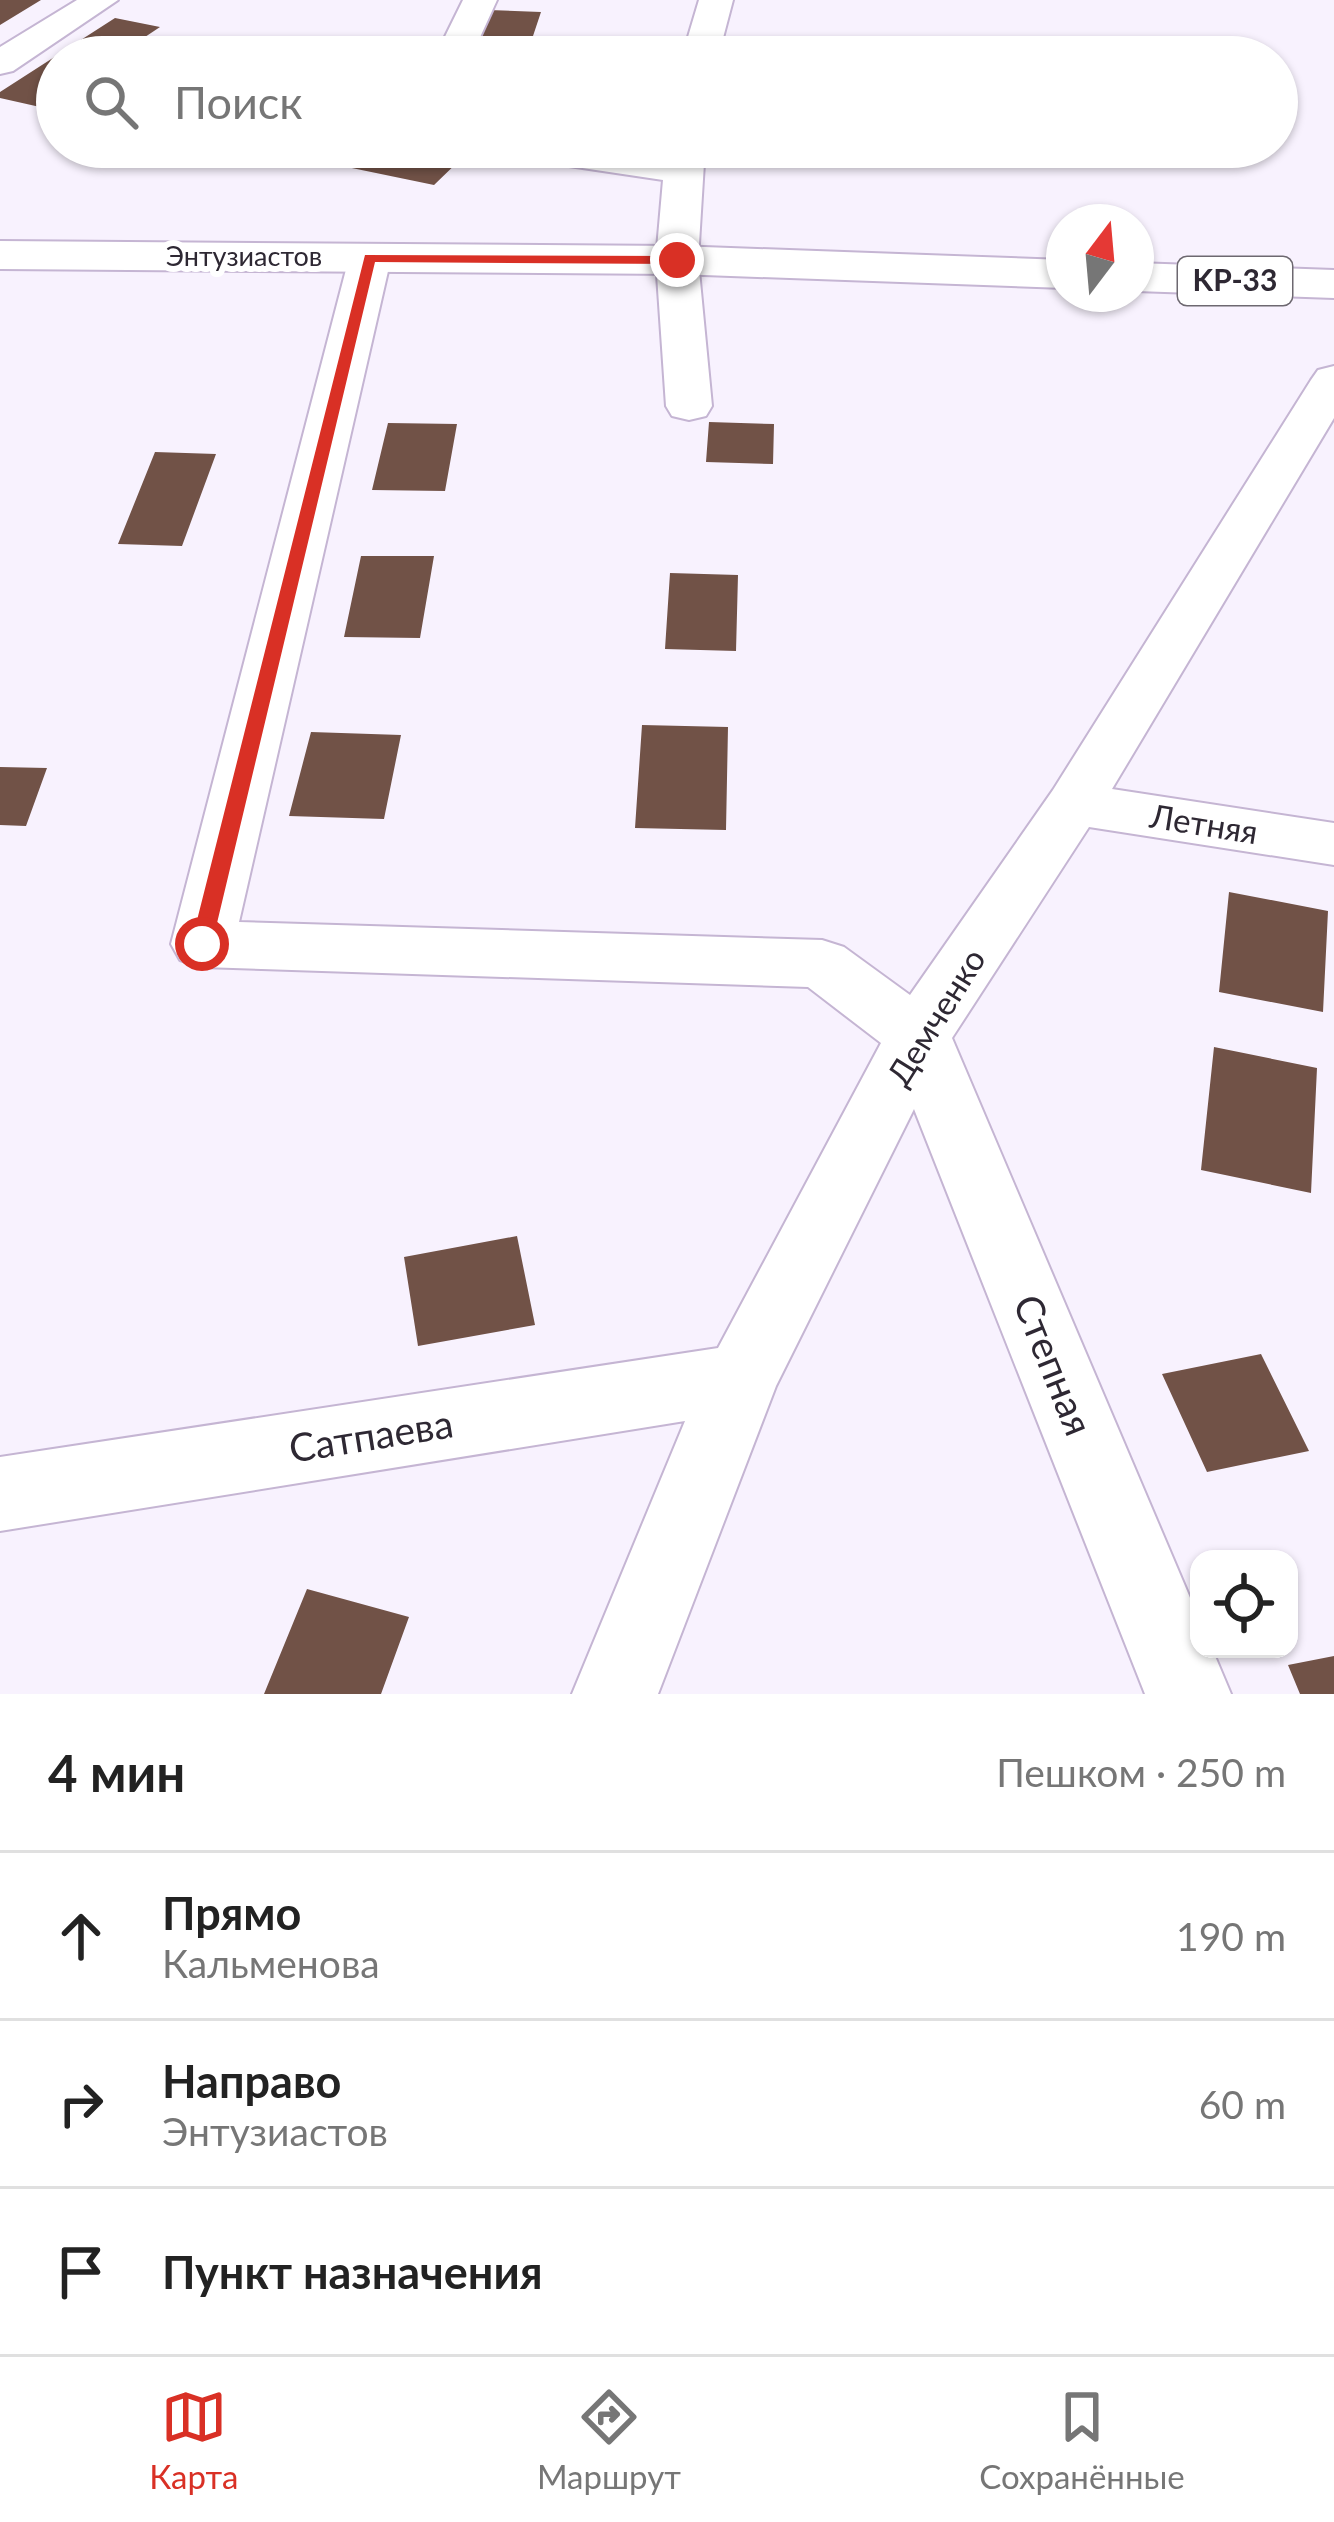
<!DOCTYPE html>
<html lang="ru">
<meta charset="utf-8">
<style>
:root{--surface:#fff;--page:#f2f2f2;--text:#222;--muted:#767676;--line:#e0e0e0;--accent:#d93025}
body{margin:0;font-family:Lato,sans-serif;background:var(--page);color:var(--text)}
.controls{position:absolute;right:36px;bottom:36px;display:grid;overflow:hidden;border-radius:24px;box-shadow:0 3px 9px #0004}
.controls button{width:108px;height:108px;display:grid;place-items:center;padding:0;border:0;border-bottom:3px solid var(--line);background:var(--surface);color:var(--text);font:60px sans-serif}
.compass{position:absolute;left:1046px;top:204px;width:108px;height:108px;border-radius:50%;background:var(--surface);box-shadow:0 3px 9px #0004;rotate:16deg}
.stop{position:absolute;width:36px;height:36px;margin:-27px;border:9px solid #d93025;border-radius:50%;background:#fff}
.stop.end{background:#d93025;border-color:#fff;box-shadow:0 3px 12px #0008}
.list{margin:0;padding:0;list-style:none}
h2{display:flex;justify-content:space-between;align-items:center;height:156px;margin:0;padding:0 48px;font-size:51px}
h2 small{font-size:39px;font-weight:400;color:var(--muted)}
.list li{display:grid;grid-template-columns:78px 1fr auto;gap:36px;align-items:center;box-sizing:border-box;height:168px;padding:0 48px;border-top:3px solid var(--line)}
.list b{display:block;font-size:45px;white-space:nowrap}
.list p{margin:0;font-size:39px;white-space:nowrap;color:var(--muted)}
.list em{font-size:39px;font-style:normal;color:var(--muted)}
.icon{flex:none;width:66px;height:66px;fill:none;stroke:currentColor;stroke-width:2;stroke-linecap:round;stroke-linejoin:round}
.map{position:relative;flex:none;width:1334px;height:1694px;overflow:hidden}
.search{position:absolute;background:var(--surface);box-shadow:0 3px 9px #0004;left:36px;right:36px;top:36px;height:132px;display:flex;align-items:center;gap:30px;box-sizing:border-box;padding:0 42px;border-radius:66px;color:var(--muted);font-size:45px}
.sheet{height:660px;background:var(--surface)}
nav{display:flex;justify-content:space-around;align-items:center;box-sizing:border-box;height:168px;border-top:3px solid var(--line);background:var(--surface);font-size:33px;color:var(--muted)}
nav a{display:grid;justify-items:center;gap:6px}
nav .on{color:var(--accent)}
.map>svg:first-child{display:block}
.building{fill:#715247}
.lines{fill:none;stroke-linecap:round;stroke-linejoin:round}
.minor-casing{stroke:#c5b5d3;stroke-width:4}
.major-casing{stroke:#c5b5d3;stroke-width:4}
.minor{fill:#fff;fill-rule:evenodd}
.major{fill:#fff;fill-rule:evenodd}
.route{fill:#d93025}
.labels{text-anchor:middle;stroke-width:12;stroke-linejoin:round;paint-order:stroke}
.far-street-label{font-size:27px;fill:#2e2833;stroke:#fff}
.shield{fill:#fff;stroke:#6d6870;stroke-width:3}
.shield-label{font-size:30px;font-weight:bold;fill:#2e2833}
.street-label{font-size:33px;fill:#2e2833;stroke:#fff}
.near-street-label{font-size:39px;fill:#2e2833;stroke:#fff}
</style>
<div class="map">
<svg width="1334" height="1694" viewBox="0 0 1334 1694">
<rect width="100%" height="100%" fill="#f8f2fe"/>
<path class="building" d="M 0,0 L 41,0 L 0,25 Z
M 489,10 L 541,12 L 526,57 L 471,57 Z
M 115,18 L 160,27 L 115,57 L 57,57 L 57,96 L 40,107 L 0,98 L 0,92 Z
M 250,147 L 415,147 L 464,156 L 434,185 Z
M 709,422 L 774,424 L 773,464 L 706,462 Z
M 388,423 L 457,424 L 445,491 L 372,490 Z
M 155,452 L 216,454 L 182,546 L 118,544 Z
M 361,556 L 434,556 L 420,638 L 344,637 Z
M 670,573 L 738,575 L 736,651 L 665,649 Z
M 642,725 L 728,727 L 726,830 L 635,828 Z
M 311,732 L 401,735 L 384,819 L 289,816 Z
M 0,767 L 47,768 L 26,826 L 0,825 Z
M 1229,892 L 1328,911 L 1323,1012 L 1219,992 Z
M 1214,1047 L 1317,1068 L 1311,1193 L 1201,1170 Z
M 517,1236 L 535,1325 L 418,1346 L 404,1257 Z
M 1261,1354 L 1309,1451 L 1207,1472 L 1162,1374 Z
M 307,1589 L 409,1617 L 381,1694 L 264,1694 Z
M 1334,1656 L 1334,1694 L 1300,1694 L 1288,1665 Z"/>
<g class="lines">
<defs>
<path id="minor" d="M 77,0 L 118,0 L 13,71 L 0,74 L 0,47 Z
M 463,0 L 497,0 L 471,57 L 435,57 Z
M 699,0 L 733,0 L 718,57 L 682,57 Z
M 503,147 L 601,147 L 666,156 L 667,147 L 705,147 L 698,260 L 712,406 L 706,416 L 689,420 L 672,416 L 666,406 L 656,260 L 663,180 L 522,159 L 508,155 Z
M 370,245 L 385,249 L 391,258 L 239,922 L 822,940 L 844,947 L 910,995 L 1053,790 L 1311,380 L 1318,370 L 1334,366 L 1334,418 L 1112,789 L 1334,823 L 1334,865 L 1089,827 L 952,1038 L 1199,1619 L 1199,1649 L 1212,1649 L 1231,1694 L 1145,1694 L 914,1109 L 776,1386 L 658,1694 L 572,1694 L 685,1421 L 0,1531 L 0,1457 L 718,1348 L 881,1043 L 808,987 L 202,967 L 180,960 L 171,944 L 349,258 L 355,249 Z"/>
<path id="major" d="M 0,241 L 677,246 L 1064,260 L 1064,288 L 677,274 L 0,269 Z
M 1136,263 L 1334,270 L 1334,298 L 1136,291 Z"/>
</defs>
<use href="#minor" class="minor-casing"/>
<use href="#major" class="major-casing"/>
<use href="#minor" class="minor"/>
<use href="#major" class="major"/>
</g>
<path class="route" d="M 365,255 L 677,256 L 684,260 L 677,264 L 375,262 L 212,944 L 202,951 L 191,944 Z"/>
<g class="labels">
<g class="far-street-label">
<text x="244" y="266">Энтузиастов</text>
</g>
<rect class="shield" x="1178" y="257" width="114" height="48" rx="9"/>
<g class="shield-label">
<text x="1235" y="291">KP-33</text>
</g>
<g class="street-label">
<text transform="translate(1204 824) rotate(9)" y="12">Летняя</text>
<text transform="translate(936 1017) rotate(-58)" y="12">Демченко</text>
</g>
<g class="near-street-label">
<text transform="translate(1053 1365) rotate(68)" y="14">Степная</text>
<text transform="translate(371 1436) rotate(-9)" y="14">Сатпаева</text>
</g>
</g>
</svg>
<div class="controls">
<button><svg class="icon" aria-label="locate" viewBox="0 0 24 24"><circle cx="12" cy="12" r="6"/><path d="M12 2v4M12 18v4M2 12h4M18 12h4"/></svg></button>
</div>
<svg class="compass" viewBox="-18 -18 36 36"><path d="M0-13l5 13h-10z" fill="#e53935"/><path d="M0 13l5-13h-10z" fill="#767676"/></svg>
<div class="stop" style="left:202px;top:944px"></div>
<div class="stop end" style="left:677px;top:260px"></div>
<div class="search"><svg class="icon" aria-label="search" viewBox="0 0 24 24"><circle cx="10" cy="10" r="6"/><path d="M15 15l6 6"/></svg>Поиск</div>
</div>
<section class="sheet">
<h2>4 мин<small>Пешком · 250 m</small></h2>
<ul class="list">
<li><svg class="icon" aria-label="ahead" viewBox="0 0 24 24"><path d="M12 20V5M6 11l6-6 6 6"/></svg><div><b>Прямо</b><p>Кальменова</p></div><em>190 m</em></li>
<li><svg class="icon" aria-label="right" viewBox="0 0 24 24"><path d="M7 20v-9h11M14 6l5 5-5 5"/></svg><div><b>Направо</b><p>Энтузиастов</p></div><em>60 m</em></li>
<li><svg class="icon" aria-label="arrive" viewBox="0 0 24 24"><path d="M6 21V4h12l-3 4 3 4H6"/></svg><div><b>Пункт назначения</b></div></li>
</ul>
</section>
<nav>
<a class="on"><svg class="icon" aria-label="map" viewBox="0 0 24 24"><path d="M3 6l6-2 6 2 6-2v14l-6 2-6-2-6 2zM9 4v14M15 6v14"/></svg>Карта</a>
<a><svg class="icon" aria-label="directions" viewBox="0 0 24 24"><path d="M12 3l9 9-9 9-9-9zM9 14v-3h6M13 9l2 2-2 2"/></svg>Маршрут</a>
<a><svg class="icon" aria-label="saved" viewBox="0 0 24 24"><path d="M7 4h10v16l-5-4-5 4z"/></svg>Сохранённые</a>
</nav>
